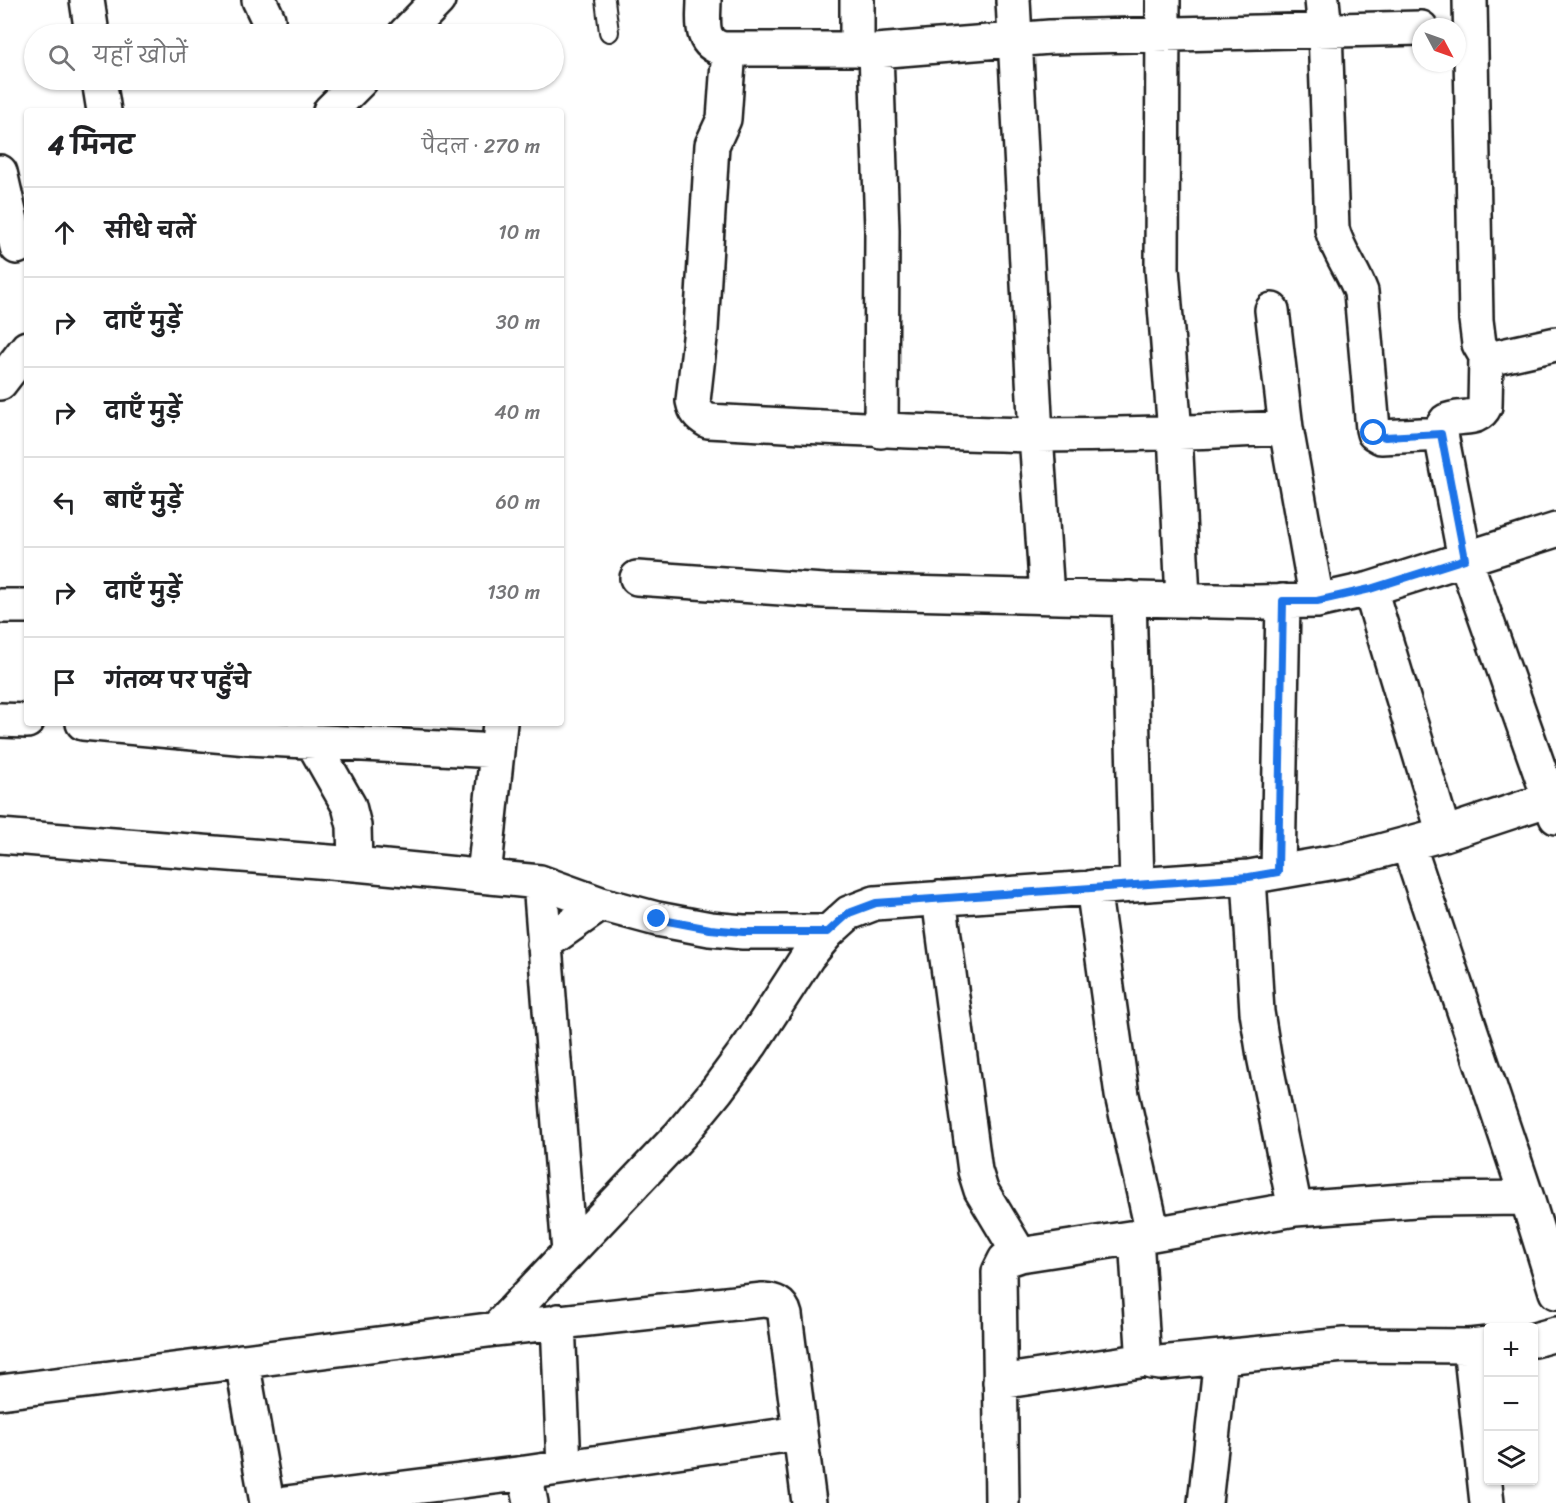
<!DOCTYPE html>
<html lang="hi">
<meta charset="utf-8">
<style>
:root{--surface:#fff;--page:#f2f2f2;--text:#202124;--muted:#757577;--line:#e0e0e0}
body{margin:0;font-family:Sriracha,"Playpen Sans Deva",sans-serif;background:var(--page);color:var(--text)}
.controls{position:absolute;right:18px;bottom:18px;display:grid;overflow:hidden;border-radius:6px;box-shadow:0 2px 4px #0004}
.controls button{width:54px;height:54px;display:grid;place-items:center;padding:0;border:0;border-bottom:2px solid var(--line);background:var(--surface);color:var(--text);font:30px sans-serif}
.compass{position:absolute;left:1412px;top:18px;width:54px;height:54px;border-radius:50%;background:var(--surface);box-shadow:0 2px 4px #0004;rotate:131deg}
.stop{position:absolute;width:18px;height:18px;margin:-14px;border:4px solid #1a73e8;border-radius:50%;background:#fff}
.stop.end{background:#1a73e8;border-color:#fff;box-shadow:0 2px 6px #0008}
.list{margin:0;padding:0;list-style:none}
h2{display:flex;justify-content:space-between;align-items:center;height:78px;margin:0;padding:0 24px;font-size:26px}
h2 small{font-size:20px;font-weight:400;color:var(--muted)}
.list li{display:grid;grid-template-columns:39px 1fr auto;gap:18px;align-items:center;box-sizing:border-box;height:90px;padding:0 24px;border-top:2px solid var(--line)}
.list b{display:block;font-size:22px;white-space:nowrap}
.list em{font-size:20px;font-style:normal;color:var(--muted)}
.icon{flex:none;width:33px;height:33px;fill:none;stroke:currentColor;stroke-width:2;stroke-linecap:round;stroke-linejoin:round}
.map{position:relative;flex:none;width:1556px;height:1503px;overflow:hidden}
.search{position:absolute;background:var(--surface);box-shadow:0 2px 4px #0004;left:24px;top:24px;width:540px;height:66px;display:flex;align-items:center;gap:15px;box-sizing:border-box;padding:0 21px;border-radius:33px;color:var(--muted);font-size:22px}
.panel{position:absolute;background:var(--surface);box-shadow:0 2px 4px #0004;left:24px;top:108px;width:540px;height:618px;border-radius:6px}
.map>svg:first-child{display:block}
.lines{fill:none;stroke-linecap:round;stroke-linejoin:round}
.lane-casing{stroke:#1c1c1c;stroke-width:22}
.street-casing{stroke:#1c1c1c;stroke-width:38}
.lane{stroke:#fff;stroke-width:18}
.street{stroke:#fff;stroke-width:33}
.route{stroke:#1a73e8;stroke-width:8}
</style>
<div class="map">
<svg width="1556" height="1503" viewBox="0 0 1556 1503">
<rect width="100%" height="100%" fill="#fff"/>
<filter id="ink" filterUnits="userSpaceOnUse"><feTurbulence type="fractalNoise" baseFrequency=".0167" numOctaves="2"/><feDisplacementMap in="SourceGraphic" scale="12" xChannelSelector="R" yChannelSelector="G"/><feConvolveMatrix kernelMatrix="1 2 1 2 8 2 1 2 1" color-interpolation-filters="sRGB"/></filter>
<g filter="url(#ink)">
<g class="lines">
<defs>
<path id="lane" d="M 605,0 L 609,32"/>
<path id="street" d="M 87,0 L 92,34
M 259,0 L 268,19
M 704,0 C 704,20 698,44 724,49 L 857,49 L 876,51 L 1050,37 L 1421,28
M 1013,0 L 1036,435 L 1047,596
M 1163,0 L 1162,268 L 1175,433 L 1183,599
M 1322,0 L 1325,30 L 1332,229 C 1338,252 1353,270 1361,292 L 1373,429 L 1374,433 L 1381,437 L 1441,434
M 1470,0 L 1476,320 L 1479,344 L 1486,356 L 1493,358 L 1556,344
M 405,34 L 438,0
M 729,49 L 724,119 L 712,145 L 701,329 L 693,401 C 695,411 699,416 708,421 C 817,427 926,433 1036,435 C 1119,435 1203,432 1286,428
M 857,49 L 857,0
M 876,51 L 882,230 L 881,431
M 99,80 L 104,111
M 330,111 L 361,80
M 0,172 L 17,247
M 1272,310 L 1286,428 L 1317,601
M 1486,356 L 1485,406 C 1478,422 1460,414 1446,421 L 1442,427 L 1441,434 L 1465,559 L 1556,817
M 0,383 L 27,348
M 637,578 L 824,591 L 1256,602 L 1317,601 L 1370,589 L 1556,530
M 1370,589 L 1444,834
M 1129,598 L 1137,884
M 0,606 L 27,606
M 0,720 L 27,721
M 83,723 L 248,738 L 497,751
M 312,741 L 349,806 L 354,826 L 355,864
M 0,836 L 355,864 L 540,882 L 601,904 L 657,919 L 710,929 L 743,932 L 828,932
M 1408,844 L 1527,1198 L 1556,1292
M 1278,872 L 1283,601
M 484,876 L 500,723
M 1249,877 L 1257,1012 L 1264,1056 L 1295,1209
M 540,882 L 569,1252
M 1093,887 L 1122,1095 L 1153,1234
M 939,898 L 975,1171 L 981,1190 L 1020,1255
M 544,944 L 601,904
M 1136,1237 L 1143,1348 C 1145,1359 1149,1362 1160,1363 L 1344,1345 L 1470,1346 L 1488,1344
M 558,1321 L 564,1467
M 496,1329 L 680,1135 L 717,1090 L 751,1044 L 808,956 L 828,932 L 849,913 L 875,903 L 1249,877 L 1347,860 L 1444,834 L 1556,797
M 1534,1340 L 1556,1334
M 1470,1346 L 1487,1503
M 242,1361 L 267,1503
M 1000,1382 L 1146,1360 L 1152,1362
M 0,1392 L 496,1329 L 763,1300 C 774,1301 782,1303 785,1315 L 809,1503
M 525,1473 L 531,1503
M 286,1503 L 525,1473 L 800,1433
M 1002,1503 L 999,1272 L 1005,1260 L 1020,1255 L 1136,1237 L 1295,1209 L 1429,1199 L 1527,1198
M 1205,1503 L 1221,1357"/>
</defs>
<use href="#lane" class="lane-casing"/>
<use href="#street" class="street-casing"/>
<use href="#lane" class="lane"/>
<use href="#street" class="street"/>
</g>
</g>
<g class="lines" filter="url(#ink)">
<path class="route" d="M 657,919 L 710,929 L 743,932 L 828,932 L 849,913 L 876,903 L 1249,877 L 1278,872 L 1283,601 L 1317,601 L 1370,589 L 1465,559 L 1441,434 L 1385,437 L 1374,433"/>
</g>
</svg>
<div class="controls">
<button>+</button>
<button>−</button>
<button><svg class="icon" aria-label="layers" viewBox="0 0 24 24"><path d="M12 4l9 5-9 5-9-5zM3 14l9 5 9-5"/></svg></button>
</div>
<svg class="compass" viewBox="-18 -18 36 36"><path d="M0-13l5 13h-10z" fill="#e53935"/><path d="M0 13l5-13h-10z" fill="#757577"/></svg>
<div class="stop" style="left:1374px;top:433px"></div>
<div class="stop end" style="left:657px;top:919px"></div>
<div class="search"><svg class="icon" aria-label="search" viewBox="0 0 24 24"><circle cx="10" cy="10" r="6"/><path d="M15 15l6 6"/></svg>यहाँ खोजें</div>
<section class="panel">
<h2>4 मिनट<small>पैदल · 270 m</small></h2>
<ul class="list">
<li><svg class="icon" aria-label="ahead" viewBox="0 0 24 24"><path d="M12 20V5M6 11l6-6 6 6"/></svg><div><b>सीधे चलें</b></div><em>10 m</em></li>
<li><svg class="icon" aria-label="right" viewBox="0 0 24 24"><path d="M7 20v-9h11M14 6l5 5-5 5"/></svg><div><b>दाएँ मुड़ें</b></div><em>30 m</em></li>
<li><svg class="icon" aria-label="right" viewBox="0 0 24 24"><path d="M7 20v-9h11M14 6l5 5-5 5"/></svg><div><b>दाएँ मुड़ें</b></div><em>40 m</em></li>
<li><svg class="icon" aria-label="left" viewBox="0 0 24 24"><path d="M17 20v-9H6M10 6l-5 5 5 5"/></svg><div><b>बाएँ मुड़ें</b></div><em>60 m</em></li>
<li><svg class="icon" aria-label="right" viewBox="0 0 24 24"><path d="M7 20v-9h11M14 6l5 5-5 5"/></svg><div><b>दाएँ मुड़ें</b></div><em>130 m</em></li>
<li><svg class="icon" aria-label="arrive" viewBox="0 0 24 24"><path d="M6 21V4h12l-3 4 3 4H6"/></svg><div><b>गंतव्य पर पहुँचे</b></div></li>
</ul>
</section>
</div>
